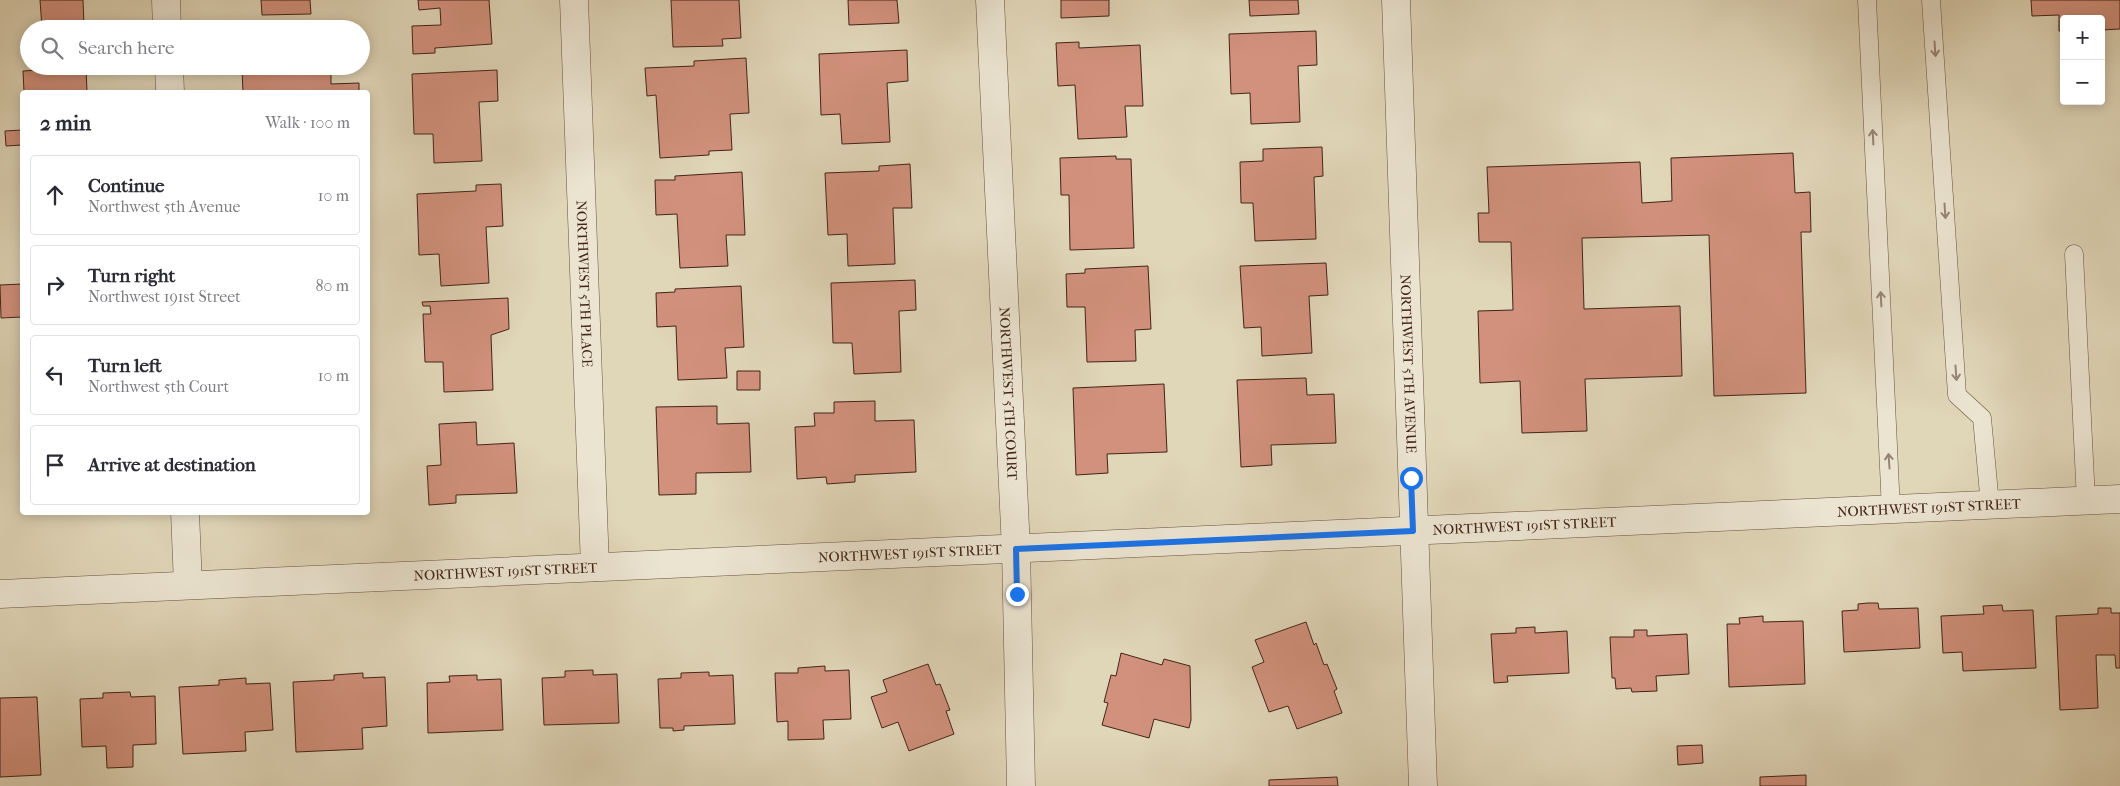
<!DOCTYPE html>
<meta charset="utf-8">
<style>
:root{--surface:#fff;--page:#f7f7f7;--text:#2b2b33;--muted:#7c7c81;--line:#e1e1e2}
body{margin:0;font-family:"IM FELL French Canon",serif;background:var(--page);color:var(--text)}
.controls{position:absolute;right:15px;top:15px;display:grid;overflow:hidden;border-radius:5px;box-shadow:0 2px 12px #0003}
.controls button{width:45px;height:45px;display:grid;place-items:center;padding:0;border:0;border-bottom:1px solid var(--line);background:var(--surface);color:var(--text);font:25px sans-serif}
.stop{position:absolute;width:15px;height:15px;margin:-11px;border:4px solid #1a73e8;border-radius:50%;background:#fff}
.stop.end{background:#1a73e8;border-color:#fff;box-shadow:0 1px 5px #0008}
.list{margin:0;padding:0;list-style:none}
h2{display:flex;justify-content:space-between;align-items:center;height:65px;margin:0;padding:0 20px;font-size:21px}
h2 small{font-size:16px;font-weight:400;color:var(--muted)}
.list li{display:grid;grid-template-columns:32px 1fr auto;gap:15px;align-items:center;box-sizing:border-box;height:80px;margin:0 10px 10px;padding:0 10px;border:1px solid var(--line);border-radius:5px}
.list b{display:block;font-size:19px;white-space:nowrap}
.list p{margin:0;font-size:16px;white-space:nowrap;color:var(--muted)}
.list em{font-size:16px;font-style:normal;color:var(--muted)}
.icon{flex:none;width:28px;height:28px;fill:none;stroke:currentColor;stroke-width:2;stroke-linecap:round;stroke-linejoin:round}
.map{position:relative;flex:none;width:2120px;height:786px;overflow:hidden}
.search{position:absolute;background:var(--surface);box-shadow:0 2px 12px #0003;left:20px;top:20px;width:350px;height:55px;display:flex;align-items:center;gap:12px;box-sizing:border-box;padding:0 18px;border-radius:28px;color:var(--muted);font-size:19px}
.panel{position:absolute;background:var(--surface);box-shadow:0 2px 12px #0003;left:20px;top:90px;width:350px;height:425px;border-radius:5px}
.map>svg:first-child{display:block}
.building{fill:#d2917d;stroke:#432416}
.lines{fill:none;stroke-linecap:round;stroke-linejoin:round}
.service-casing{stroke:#6a503e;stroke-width:19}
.minor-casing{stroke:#6a503e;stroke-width:29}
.tertiary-casing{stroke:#6a503e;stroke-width:29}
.service{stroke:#ebe4d1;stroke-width:18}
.minor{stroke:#ebe4d1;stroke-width:28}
.tertiary{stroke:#ebe4d1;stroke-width:28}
.oneway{stroke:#978474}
.route{stroke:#1a73e8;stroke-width:6}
.labels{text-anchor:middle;stroke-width:4;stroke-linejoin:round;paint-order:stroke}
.street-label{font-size:14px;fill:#432416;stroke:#ebe4d1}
</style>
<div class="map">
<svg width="2120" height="786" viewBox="0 0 2120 786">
<rect width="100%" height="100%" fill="#e0d6b8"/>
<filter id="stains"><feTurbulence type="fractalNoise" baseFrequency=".004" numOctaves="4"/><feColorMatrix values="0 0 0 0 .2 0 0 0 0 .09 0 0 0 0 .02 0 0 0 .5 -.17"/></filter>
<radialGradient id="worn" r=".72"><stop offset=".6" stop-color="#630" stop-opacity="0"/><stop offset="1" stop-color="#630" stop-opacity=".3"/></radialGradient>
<path class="building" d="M 40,0 L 83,0 L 84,26 L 42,28 Z
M 261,0 L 310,0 L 311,14 L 262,15 Z
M 418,0 L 489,0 L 492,44 L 435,48 L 435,53 L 413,54 L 412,26 L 441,25 L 440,8 L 419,10 Z
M 671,0 L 739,0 L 741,38 L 722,39 L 723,46 L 673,47 Z
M 848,0 L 897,0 L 899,23 L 849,25 Z
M 1061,0 L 1109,0 L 1109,16 L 1061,18 Z
M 1249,0 L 1298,0 L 1299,14 L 1250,16 Z
M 2031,0 L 2120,0 L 2120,29 L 2101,30 L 2101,19 L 2064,19 L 2064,31 L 2059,31 L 2059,15 L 2032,16 Z
M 1316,31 L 1317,65 L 1298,66 L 1300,122 L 1251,124 L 1250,93 L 1231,94 L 1229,34 Z
M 1079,42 L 1079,48 L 1140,45 L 1143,106 L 1125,106 L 1127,137 L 1078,139 L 1075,85 L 1058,86 L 1056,43 Z
M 907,50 L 908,81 L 887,83 L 890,142 L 842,144 L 840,114 L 821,115 L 819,54 Z
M 746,58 L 749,113 L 730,114 L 732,150 L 709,151 L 709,155 L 660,158 L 656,95 L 647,96 L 645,68 L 694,66 L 694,61 Z
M 247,66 L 322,66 L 322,69 L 331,69 L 331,84 L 359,83 L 359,92 L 243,92 L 242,70 L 247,69 Z
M 86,67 L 87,92 L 24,92 L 23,71 Z
M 497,70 L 498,101 L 479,102 L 482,161 L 434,163 L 433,134 L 414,134 L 412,74 Z
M 22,130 L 22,145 L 6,146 L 5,131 Z
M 1322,147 L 1323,176 L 1314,177 L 1316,239 L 1255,241 L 1253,203 L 1241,203 L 1240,162 L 1263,161 L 1263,149 Z
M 1793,153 L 1795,193 L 1810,192 L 1811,232 L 1801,232 L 1806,393 L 1714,396 L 1709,235 L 1582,238 L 1584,309 L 1680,306 L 1682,376 L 1585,379 L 1587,431 L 1522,433 L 1520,381 L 1480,383 L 1478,311 L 1513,310 L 1511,242 L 1479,242 L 1478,213 L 1489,213 L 1487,167 L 1640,162 L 1642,203 L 1672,201 L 1671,158 Z
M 1116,156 L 1116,159 L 1131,159 L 1134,248 L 1070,250 L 1069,195 L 1061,195 L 1060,158 Z
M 910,164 L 912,208 L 893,208 L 895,264 L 848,266 L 847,234 L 828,235 L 825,173 L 879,171 L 879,166 Z
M 742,172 L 745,235 L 726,235 L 728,266 L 680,268 L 677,214 L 656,215 L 655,180 L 675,180 L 675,176 Z
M 501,184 L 503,226 L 486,227 L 489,283 L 441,286 L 439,254 L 419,255 L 417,194 L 476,191 L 476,185 Z
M 1326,263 L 1328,295 L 1309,296 L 1312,353 L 1262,356 L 1261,327 L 1244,328 L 1240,266 Z
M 1148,266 L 1151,329 L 1135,330 L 1136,361 L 1087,362 L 1085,307 L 1067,307 L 1066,274 L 1085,273 L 1085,269 Z
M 915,280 L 916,310 L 899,311 L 901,372 L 854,374 L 852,343 L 833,343 L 831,283 Z
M 22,284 L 22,322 L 22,317 L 1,318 L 0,285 Z
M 741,286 L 744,347 L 725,348 L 727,378 L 678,380 L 676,326 L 657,327 L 656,293 L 675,292 L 675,289 Z
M 508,298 L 509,329 L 491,335 L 493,390 L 444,392 L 443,362 L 425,362 L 423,314 L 431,314 L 430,306 L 423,306 L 422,302 Z
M 737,371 L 760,371 L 760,390 L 737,390 Z
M 1306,378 L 1307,395 L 1334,394 L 1336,443 L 1271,445 L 1272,465 L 1241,467 L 1237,380 Z
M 1164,384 L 1167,452 L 1107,454 L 1108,473 L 1076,475 L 1073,388 Z
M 875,401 L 875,421 L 914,420 L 916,472 L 855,475 L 855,482 L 827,484 L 826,477 L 797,479 L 795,427 L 815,426 L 814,413 L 834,413 L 834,402 Z
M 717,406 L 717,424 L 749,423 L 751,472 L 696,473 L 696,494 L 659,495 L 656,407 Z
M 476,422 L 477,445 L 514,443 L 517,493 L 456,495 L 456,503 L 429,505 L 427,466 L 441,465 L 439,424 Z
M 1868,603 L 1878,603 L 1879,609 L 1918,608 L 1920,648 L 1844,652 L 1842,611 L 1858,610 L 1858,604 Z
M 2002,605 L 2003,611 L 2033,610 L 2036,668 L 1963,671 L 1962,652 L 1943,653 L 1941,616 L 1984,614 L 1983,606 Z
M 2098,608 L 2111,608 L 2111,613 L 2120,613 L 2120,668 L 2116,668 L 2115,655 L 2096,655 L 2098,708 L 2060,710 L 2056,616 L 2098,614 Z
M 1763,616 L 1763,622 L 1803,621 L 1805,684 L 1729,687 L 1727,624 L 1740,624 L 1739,618 Z
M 1306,622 L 1314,645 L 1316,643 L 1324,665 L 1327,664 L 1337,689 L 1334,691 L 1342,713 L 1297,729 L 1288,706 L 1269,712 L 1252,667 L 1264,662 L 1255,640 Z
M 1535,627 L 1535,633 L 1567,631 L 1569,673 L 1507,676 L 1508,682 L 1494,683 L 1491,634 L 1516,633 L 1516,628 Z
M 1634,630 L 1647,630 L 1647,636 L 1687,634 L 1689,674 L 1656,676 L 1657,691 L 1632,692 L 1631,688 L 1616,689 L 1615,678 L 1612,678 L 1610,637 L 1634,637 Z
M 1121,653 L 1162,665 L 1164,659 L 1190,666 L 1191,720 L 1189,728 L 1154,719 L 1149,738 L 1102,725 L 1108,703 L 1104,702 L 1111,675 L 1116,676 Z
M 928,664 L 936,685 L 940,684 L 950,710 L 946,711 L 954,734 L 909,751 L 898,722 L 882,728 L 871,697 L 887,692 L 883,680 Z
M 825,666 L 825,671 L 849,670 L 851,719 L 823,720 L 824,739 L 788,740 L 788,721 L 777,722 L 775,673 L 798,673 L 798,668 Z
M 593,670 L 593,675 L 617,674 L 619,723 L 544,725 L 542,678 L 565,677 L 565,671 Z
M 709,672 L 709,676 L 733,675 L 735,724 L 684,726 L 684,730 L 673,731 L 673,728 L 660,728 L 658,679 L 681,678 L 681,673 Z
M 363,673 L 363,678 L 385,677 L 387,726 L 362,728 L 363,749 L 296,752 L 293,682 L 334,680 L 334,675 Z
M 477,675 L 477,680 L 501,679 L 503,730 L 428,733 L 427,683 L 450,682 L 449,676 Z
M 246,678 L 246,684 L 270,683 L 273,730 L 245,732 L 246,751 L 183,754 L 179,687 L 219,685 L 219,680 Z
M 130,692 L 131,697 L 155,696 L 156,744 L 133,745 L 133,767 L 107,768 L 106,746 L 82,747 L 80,699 L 103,698 L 103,693 Z
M 37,697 L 41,775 L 0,777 L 0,698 Z
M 1702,745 L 1703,763 L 1678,765 L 1677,746 Z
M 1806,775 L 1806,786 L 1760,786 L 1760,777 Z
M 1337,777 L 1338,786 L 1269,786 L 1269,780 Z"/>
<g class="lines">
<defs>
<path id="service" d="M 1867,0 L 1891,510
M 1931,0 L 1957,395 L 1982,418 L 1990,505
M 2074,254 L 2086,501"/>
<g id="minor">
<path d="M 166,0 L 167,29"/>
<path id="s1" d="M 574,0 L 595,567"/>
<path id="s2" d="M 990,0 L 1016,549 L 1021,786"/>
<path id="s3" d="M 1396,0 L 1423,786"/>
<path d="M 169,66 L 170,92"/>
<path d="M 185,512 L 188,585"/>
</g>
<g id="tertiary">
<path id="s4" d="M 0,594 L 2120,499"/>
</g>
</defs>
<use href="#service" class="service-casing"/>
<use href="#minor" class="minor-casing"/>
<use href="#tertiary" class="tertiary-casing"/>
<use href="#service" class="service"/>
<use href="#minor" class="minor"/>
<use href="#tertiary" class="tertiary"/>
</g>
<defs><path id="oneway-shaft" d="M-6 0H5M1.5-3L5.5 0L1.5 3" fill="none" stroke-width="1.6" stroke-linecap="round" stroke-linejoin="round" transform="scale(1.25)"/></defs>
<g class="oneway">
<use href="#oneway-shaft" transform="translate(1935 49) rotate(86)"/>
<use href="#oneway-shaft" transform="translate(1873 137) rotate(-93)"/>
<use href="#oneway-shaft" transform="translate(1945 211) rotate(86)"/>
<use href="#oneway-shaft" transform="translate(1881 299) rotate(-93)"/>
<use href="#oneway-shaft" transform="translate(1956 373) rotate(86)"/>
<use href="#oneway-shaft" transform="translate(1889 461) rotate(-94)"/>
</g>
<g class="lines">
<path class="route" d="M 1017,594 L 1016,549 L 1413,531 L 1411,478"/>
</g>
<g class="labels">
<g class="street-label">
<text dy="5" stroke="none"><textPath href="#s1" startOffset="284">NORTHWEST 5TH PLACE</textPath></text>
<text dy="5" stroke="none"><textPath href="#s3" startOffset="364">NORTHWEST 5TH AVENUE</textPath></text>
<text dy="5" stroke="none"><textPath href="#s2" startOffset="394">NORTHWEST 5TH COURT</textPath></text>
<text dy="5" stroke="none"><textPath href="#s4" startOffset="1931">NORTHWEST 191ST STREET</textPath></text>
<text dy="5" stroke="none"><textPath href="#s4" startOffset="1526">NORTHWEST 191ST STREET</textPath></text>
<text dy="5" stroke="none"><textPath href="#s4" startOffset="911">NORTHWEST 191ST STREET</textPath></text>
<text dy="5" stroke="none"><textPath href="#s4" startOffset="506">NORTHWEST 191ST STREET</textPath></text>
</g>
</g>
<rect width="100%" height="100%" filter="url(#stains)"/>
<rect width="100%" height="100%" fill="url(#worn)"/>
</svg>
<div class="controls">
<button>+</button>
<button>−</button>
</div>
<div class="stop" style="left:1411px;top:478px"></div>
<div class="stop end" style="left:1017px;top:594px"></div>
<div class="search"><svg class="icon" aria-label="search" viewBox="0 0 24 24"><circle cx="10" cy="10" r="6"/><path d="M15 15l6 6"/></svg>Search here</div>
<section class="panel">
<h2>2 min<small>Walk · 100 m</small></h2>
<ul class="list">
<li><svg class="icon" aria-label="ahead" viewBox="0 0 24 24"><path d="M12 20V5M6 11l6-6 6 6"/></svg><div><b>Continue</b><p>Northwest 5th Avenue</p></div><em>10 m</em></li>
<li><svg class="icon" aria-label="right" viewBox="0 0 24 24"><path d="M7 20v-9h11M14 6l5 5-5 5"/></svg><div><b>Turn right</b><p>Northwest 191st Street</p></div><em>80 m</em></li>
<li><svg class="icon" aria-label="left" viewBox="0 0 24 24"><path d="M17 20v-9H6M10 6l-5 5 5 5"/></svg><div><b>Turn left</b><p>Northwest 5th Court</p></div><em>10 m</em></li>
<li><svg class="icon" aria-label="arrive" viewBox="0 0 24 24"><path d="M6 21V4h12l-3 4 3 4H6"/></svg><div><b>Arrive at destination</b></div></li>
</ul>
</section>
</div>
